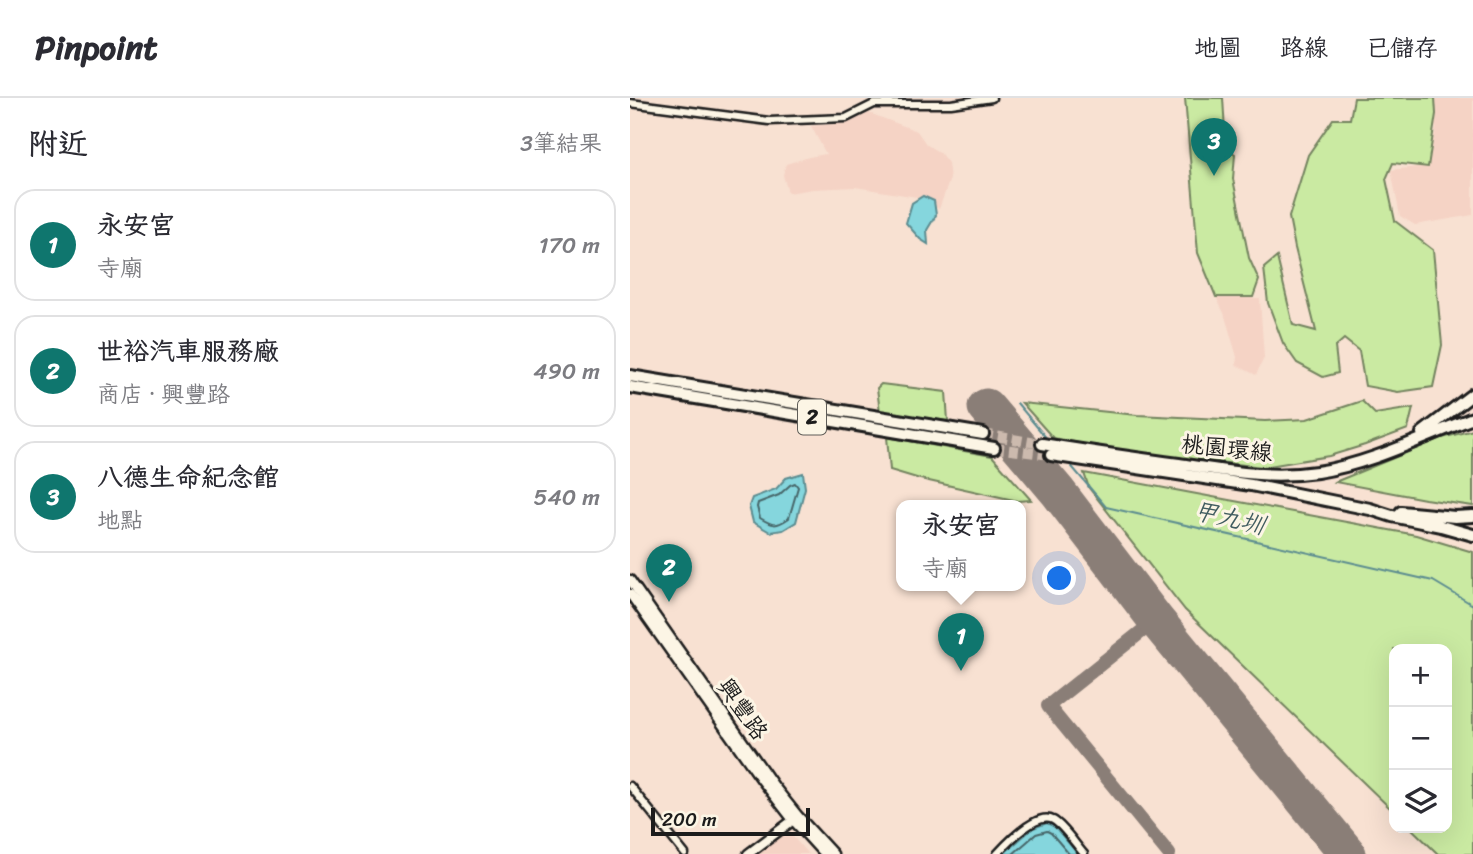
<!DOCTYPE html>
<html lang="zh-TW">
<meta charset="utf-8">
<style>
:root{--surface:#fff;--page:#f7f7f7;--text:#2b2b33;--muted:#7c7c81;--line:#e1e1e2;--accent:#0f766e}
body{margin:0;font-family:Sriracha,"LXGW WenKai TC",sans-serif;background:var(--page);color:var(--text)}
.controls{position:absolute;right:21px;bottom:21px;display:grid;overflow:hidden;border-radius:14px;box-shadow:0 7px 28px #0002}
.controls button{width:63px;height:63px;display:grid;place-items:center;padding:0;border:0;border-bottom:2px solid var(--line);background:var(--surface);color:var(--text);font:35px sans-serif}
.scale{position:absolute;left:21px;bottom:18px;width:159px;box-sizing:border-box;padding-left:7px;border:4px solid #1c1c1c;border-top:0;font-size:19px;line-height:24px;white-space:nowrap;color:#1c1c1c;-webkit-text-stroke:5px #fcf5e5;paint-order:stroke}
.you{position:absolute;left:430px;top:481px;width:24px;height:24px;margin:-18px;border:5px solid #fff;border-radius:50%;background:#1a73e8;box-shadow:0 0 0 10px #1a73e833}
.badge{display:grid;place-items:center;width:46px;height:46px;border-radius:50%;background:var(--accent);color:#fff;font-size:23px;font-weight:700}
.pin{position:absolute;translate:-50% -58px;filter:drop-shadow(0 2px 4px #0008)}
.pin::after{content:'';position:absolute;top:37px;width:24px;height:21px;background:inherit;clip-path:polygon(0 0,100% 0,50% 100%)}
.popup{position:absolute;left:266px;top:402px;width:130px;height:91px;box-sizing:border-box;display:grid;place-content:center;border-radius:14px;background:var(--surface);filter:drop-shadow(0 2px 5px #0005);font-size:23px;white-space:nowrap;color:var(--muted)}
.popup b{font-size:26px;color:var(--text)}
.popup::after{content:'';position:absolute;left:50%;top:100%;margin-left:-14px;border:14px solid transparent;border-top-color:var(--surface)}
.list{margin:0;padding:0;list-style:none}
h2{display:flex;justify-content:space-between;align-items:center;height:91px;margin:0;padding:0 28px;font-size:30px}
h2 small{font-size:23px;font-weight:400;color:var(--muted)}
.list li{display:grid;grid-template-columns:46px 1fr auto;gap:21px;align-items:center;box-sizing:border-box;height:112px;margin:0 14px 14px;padding:0 14px;border:2px solid var(--line);border-radius:21px}
.list b{display:block;font-size:26px;white-space:nowrap}
.list p{margin:0;font-size:23px;white-space:nowrap;color:var(--muted)}
.list em{font-size:23px;font-style:normal;color:var(--muted)}
.icon{flex:none;width:38px;height:38px;fill:none;stroke:currentColor;stroke-width:2;stroke-linecap:round;stroke-linejoin:round}
.map{position:relative;flex:none;width:843px;height:756px;overflow:hidden}
header{display:flex;align-items:center;gap:42px;box-sizing:border-box;height:98px;padding:0 35px;background:var(--surface);border-bottom:2px solid var(--line)}
header strong{font-size:33px}
nav{display:flex;gap:38px;margin-inline-start:auto;font-size:24px}
main{display:flex}
aside{flex:1;background:var(--surface)}
.map>svg:first-child{display:block}
.built{fill:#f5d3c5}
.green{fill:#caeaa2;stroke:#73835f;stroke-width:2}
.water{fill:#85d6dd;stroke:#5b8c90;stroke-width:2}
.lines{fill:none;stroke-linecap:round;stroke-linejoin:round}
.shore{stroke:#466669;stroke-width:2}
.stream{stroke:#5b8c90;stroke-width:2}
.taxiway{stroke:#8a7e77;stroke-width:14}
.runway{stroke:#8a7e77;stroke-width:37}
.highway-tunnel{stroke:#ccbaae;stroke-width:10;stroke-dasharray:10 5;stroke-linecap:butt}
.street-casing{stroke:#1c1c1c;stroke-width:11}
.secondary-casing{stroke:#1c1c1c;stroke-width:13}
.highway-casing{stroke:#1c1c1c;stroke-width:16}
.street{stroke:#fcf5e5;stroke-width:6}
.secondary{stroke:#fcf5e5;stroke-width:8}
.highway{stroke:#fcf5e5;stroke-width:10}
.labels{text-anchor:middle;stroke-width:6;stroke-linejoin:round;paint-order:stroke}
.shield{fill:#fcf5e5;stroke:#5f5d58;stroke-width:2}
.shield-label{font-size:21px;font-weight:bold;fill:#1c1c1c}
.street-label{font-size:23px;fill:#1c1c1c;stroke:#fcf5e5}
.water-label{font-size:24px;font-style:italic;fill:#415d60;stroke:#fcf5e5}
</style>
<header>
<strong>Pinpoint</strong>
<nav><a>地圖</a><a>路線</a><a>已儲存</a></nav>
</header>
<main>
<aside>
<h2>附近<small>3筆結果</small></h2>
<ul class="list">
<li><span class="badge">1</span><div><b>永安宮</b><p>寺廟</p></div><em>170 m</em></li>
<li><span class="badge">2</span><div><b>世裕汽車服務廠</b><p>商店 · 興豐路</p></div><em>490 m</em></li>
<li><span class="badge">3</span><div><b>八德生命紀念館</b><p>地點</p></div><em>540 m</em></li>
</ul>
</aside>
<div class="map">
<svg width="843" height="756" viewBox="0 0 843 756">
<rect width="100%" height="100%" fill="#f8e1d2"/>
<filter id="ink" filterUnits="userSpaceOnUse"><feTurbulence type="fractalNoise" baseFrequency=".0143" numOctaves="2"/><feDisplacementMap in="SourceGraphic" scale="14" xChannelSelector="R" yChannelSelector="G"/><feConvolveMatrix kernelMatrix="1 2 1 2 8 2 1 2 1" color-interpolation-filters="sRGB"/></filter>
<g filter="url(#ink)">
<path class="built" d="M 796,0 L 843,0 L 843,117 L 785,127 L 770,118 L 761,72 L 796,68 L 806,31 Z
M 239,15 L 287,33 L 296,46 L 311,56 L 318,65 L 320,81 L 309,111 L 287,99 L 225,89 L 183,91 L 158,95 L 153,77 L 156,66 L 179,59 L 196,56 L 181,28 L 218,25 Z
M 586,199 L 623,199 L 623,201 L 630,201 L 634,260 L 626,277 L 606,267 L 607,259 L 594,215 Z
M 157,732 L 178,756 L 126,756 Z"/>
<path class="green" d="M 555,0 L 593,0 L 596,50 L 605,56 L 603,81 L 619,160 L 629,182 L 623,199 L 586,199 L 568,155 Z
M 724,0 L 805,0 L 806,16 L 798,69 L 763,65 L 756,81 L 765,123 L 803,152 L 812,247 L 803,289 L 768,294 L 735,288 L 729,253 L 714,241 L 705,249 L 708,275 L 693,279 L 667,265 L 653,245 L 638,205 L 634,170 L 647,159 L 663,227 L 686,233 L 665,150 L 659,119 L 678,57 L 703,21 L 720,21 Z
M 251,286 L 316,294 L 318,323 L 250,314 L 247,290 Z
M 732,303 L 745,316 L 783,310 L 778,331 L 735,347 L 699,358 L 633,369 L 497,354 L 423,340 L 392,305 L 507,317 L 635,323 L 677,321 Z
M 843,332 L 843,408 L 795,401 L 705,384 L 812,340 Z
M 257,339 L 362,358 L 401,402 L 388,403 L 290,381 L 260,372 Z
M 454,375 L 786,437 L 843,454 L 843,756 L 808,756 L 781,730 L 817,730 L 817,551 L 764,551 L 764,714 L 555,512 L 459,390 Z"/>
<path class="water" d="M 293,98 L 304,103 L 306,117 L 297,132 L 298,146 L 290,141 L 276,125 L 282,105 Z
M 173,375 L 175,390 L 166,424 L 153,432 L 140,434 L 123,424 L 119,408 L 122,400 L 146,391 L 156,380 Z
M 417,725 L 425,729 L 448,756 L 373,756 L 403,730 Z"/>
<g class="lines">
<path class="shore" d="M 165,385 L 168,389 L 159,420 C 146,429 143,428 130,420 L 127,409 L 128,405 L 149,397 L 160,387 Z
M 383,756 L 406,736 L 417,733 L 421,735 L 439,756"/>
<path class="stream" d="M 387,305 L 418,342
M 438,364 L 476,409 L 803,483 L 843,507"/>
<path class="taxiway" d="M 526,522 L 418,608 L 539,756"/>
<path class="runway" d="M 356,309 L 428,394 L 526,522 L 718,756"/>
<path class="highway-tunnel" d="M 353,336 L 412,346
M 364,350 L 421,357"/>
<defs>
<path id="street" d="M 0,5 L 139,23 L 216,20 L 244,6 L 321,6 L 362,0
M 0,688 L 55,756
M 367,756 C 377,745 407,713 423,722 C 433,727 446,747 454,756"/>
<path id="secondary" d="M 0,482 L 144,688 L 168,718 L 203,756
M 0,496 L 131,681 L 163,722 L 194,756
M 118,756 L 166,720"/>
<path id="highway" d="M 0,278 L 353,336
M 0,289 L 364,350
M 792,335 L 843,296
M 412,346 C 457,353 503,360 549,366 C 597,373 638,381 687,374 C 740,366 793,339 843,320
M 421,357 L 621,387 L 740,411 L 762,418 L 811,428 L 843,437
M 771,414 L 825,419 L 843,418"/>
</defs>
<use href="#street" class="street-casing"/>
<use href="#secondary" class="secondary-casing"/>
<use href="#highway" class="highway-casing"/>
<use href="#street" class="street"/>
<use href="#secondary" class="secondary"/>
<use href="#highway" class="highway"/>
</g>
</g>
<g class="labels">
<rect class="shield" x="168" y="301.5" width="28" height="35" rx="5"/>
<g class="shield-label">
<text x="182" y="326">2</text>
</g>
<g class="street-label">
<text transform="translate(597 350) rotate(6)" y="8">桃園環線</text>
<text transform="translate(113 611) rotate(55)" y="8">興豐路</text>
</g>
<g class="water-label">
<text transform="translate(599 420) rotate(13)" y="8">甲九圳</text>
</g>
</g>
</svg>
<div class="controls">
<button>+</button>
<button>−</button>
<button><svg class="icon" aria-label="layers" viewBox="0 0 24 24"><path d="M12 4l9 5-9 5-9-5zM3 14l9 5 9-5"/></svg></button>
</div>
<div class="scale">200 m</div>
<div class="you"></div>
<div class="pin badge" style="left:331px;top:573px">1</div>
<div class="popup"><b>永安宮</b>寺廟</div>
<div class="pin badge" style="left:39px;top:504px">2</div>
<div class="pin badge" style="left:584px;top:78px">3</div>
</div>
</main>
